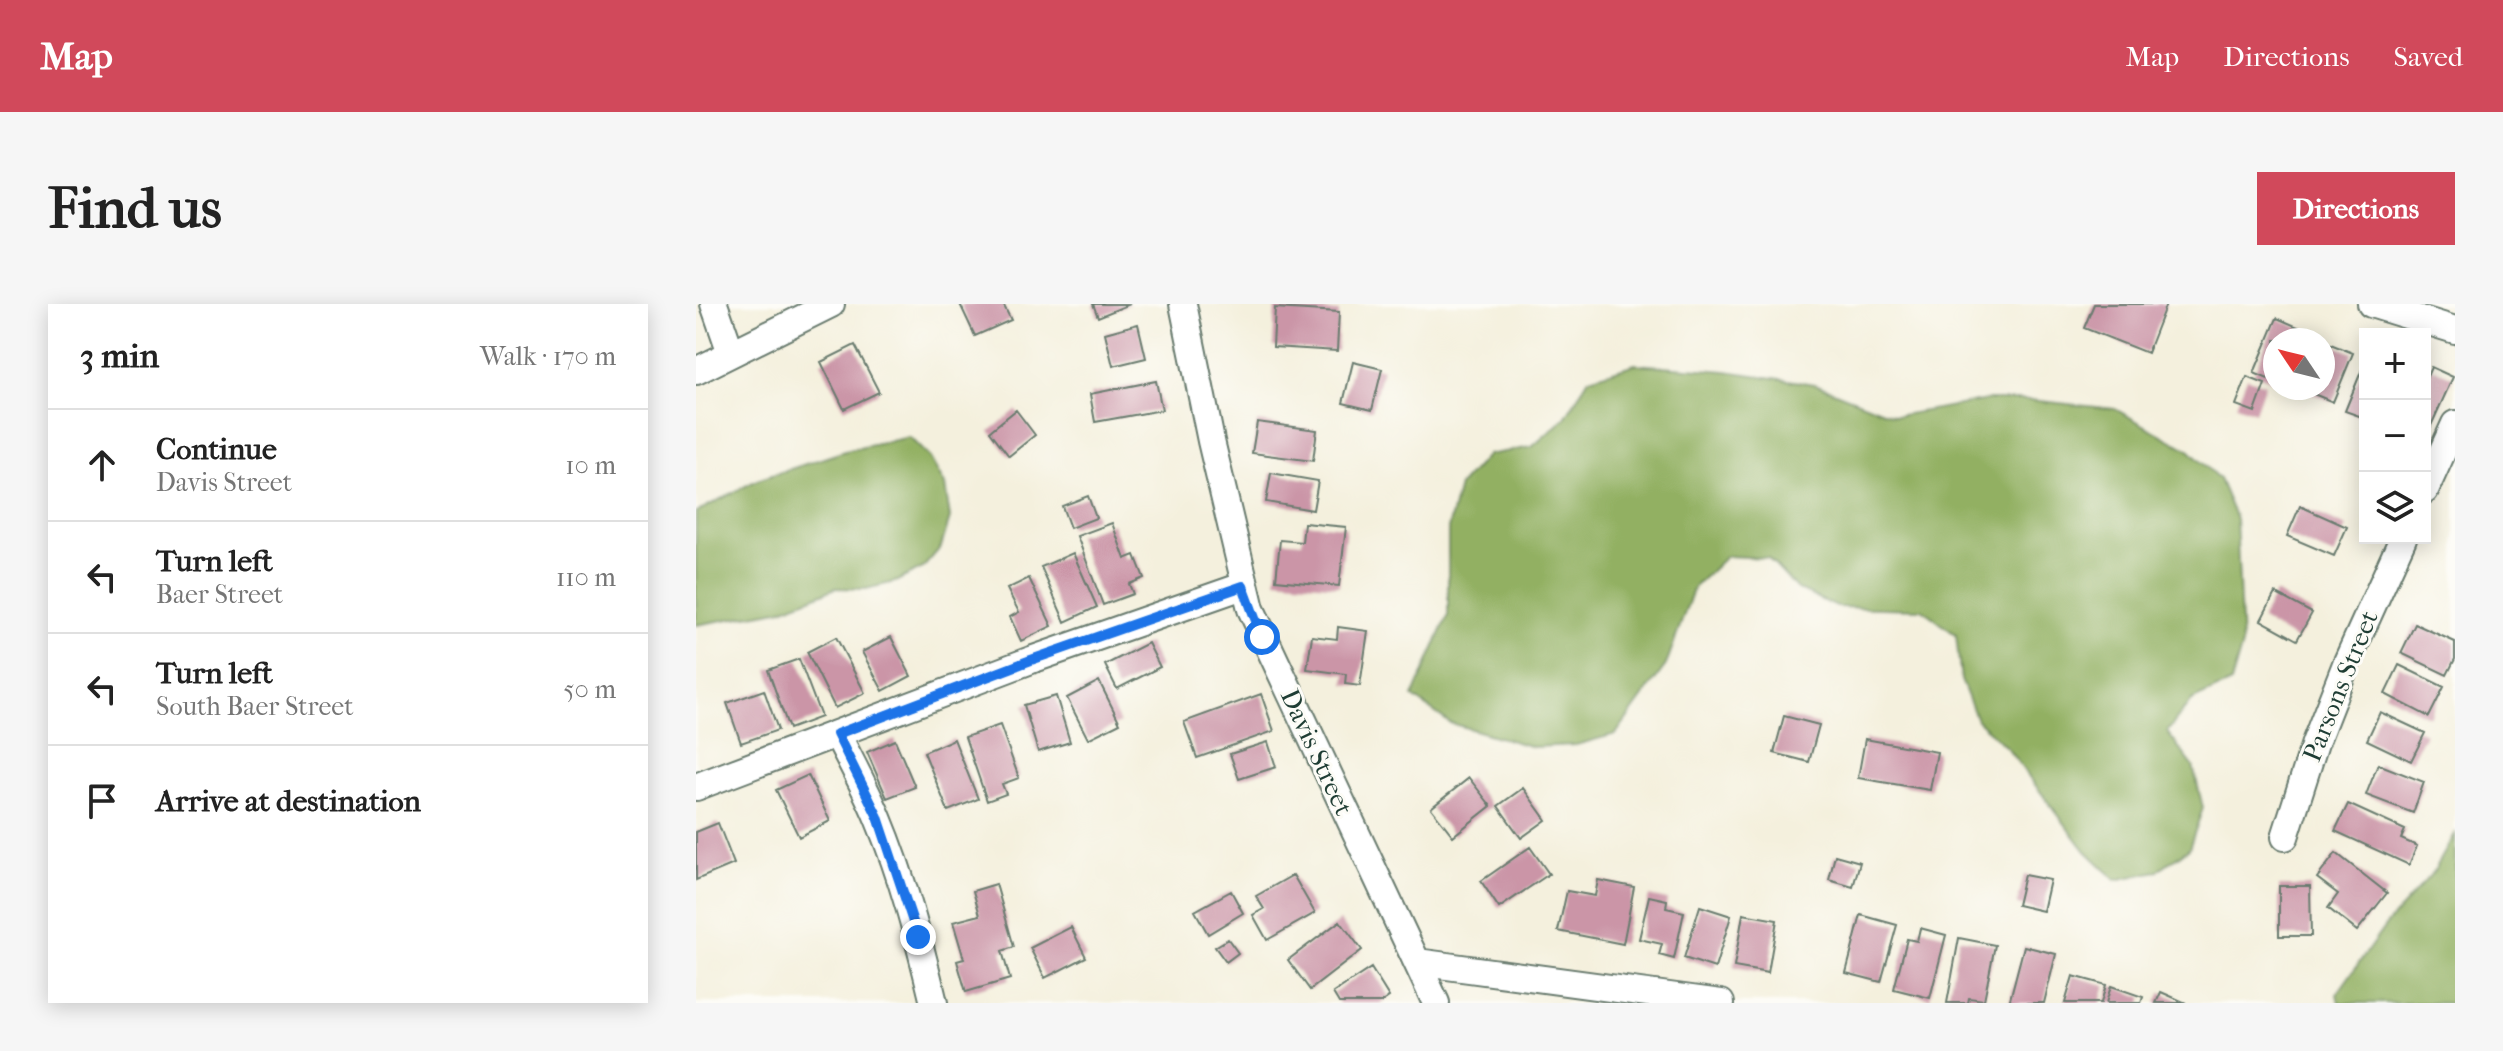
<!DOCTYPE html>
<meta charset="utf-8">
<style>
:root{--surface:#fff;--page:#f6f6f6;--text:#222;--muted:#767676;--line:#e0e0e0;--accent:#d1495b}
body{margin:0;font-family:"IM FELL French Canon",serif;background:var(--page);color:var(--text)}
.controls{position:absolute;right:24px;top:24px;display:grid;overflow:hidden;border-radius:0px;box-shadow:0 4px 20px #0003}
.controls button{width:72px;height:72px;display:grid;place-items:center;padding:0;border:0;border-bottom:2px solid var(--line);background:var(--surface);color:var(--text);font:40px sans-serif}
.compass{position:absolute;left:1567px;top:24px;width:72px;height:72px;border-radius:50%;background:var(--surface);box-shadow:0 4px 20px #0003;rotate:305deg}
.stop{position:absolute;width:24px;height:24px;margin:-18px;border:6px solid #1a73e8;border-radius:50%;background:#fff}
.stop.end{background:#1a73e8;border-color:#fff;box-shadow:0 2px 8px #0008}
.list{margin:0;padding:0;list-style:none}
h2{display:flex;justify-content:space-between;align-items:center;height:104px;margin:0;padding:0 32px;font-size:34px}
h2 small{font-size:26px;font-weight:400;color:var(--muted)}
.list li{display:grid;grid-template-columns:52px 1fr auto;gap:24px;align-items:center;box-sizing:border-box;height:112px;padding:0 32px;border-top:2px solid var(--line)}
.list b{display:block;font-size:30px;white-space:nowrap}
.list p{margin:0;font-size:26px;white-space:nowrap;color:var(--muted)}
.list em{font-size:26px;font-style:normal;color:var(--muted)}
.icon{flex:none;width:44px;height:44px;fill:none;stroke:currentColor;stroke-width:2;stroke-linecap:round;stroke-linejoin:round}
.map{position:relative;flex:none;width:1759px;height:699px;overflow:hidden;border-radius:0px}
header{display:flex;align-items:center;gap:48px;box-sizing:border-box;height:112px;padding:0 40px;background:var(--accent);color:#fff}
header strong{font-size:38px}
nav{display:flex;gap:44px;margin-inline-start:auto;font-size:28px}
.intro{display:flex;align-items:center;justify-content:space-between;box-sizing:border-box;height:192px;padding:0 48px}
h1{margin:0;font-size:56px}
.button{padding:20px 36px;border-radius:0px;background:var(--accent);color:#fff;font-size:28px;font-weight:700}
main{display:flex;gap:48px;padding:0 48px}
aside{flex:1;background:var(--surface);border-radius:0px;box-shadow:0 4px 20px #0003}
.map>svg:first-child{display:block}
.forest{fill:#92b062;stroke:#58764b;stroke-width:2}
.building{fill:#cb95a7}
.lines{fill:none;stroke-linecap:round;stroke-linejoin:round}
.street-casing{stroke:#6a7c6f;stroke-width:30}
.street{stroke:#fff;stroke-width:26}
.route{stroke:#1a73e8;stroke-width:10}
.labels{text-anchor:middle;stroke-width:6;stroke-linejoin:round;paint-order:stroke}
.street-label{font-size:26px;fill:#1f3d34;stroke:#fdfcf7}
</style>
<header>
<strong>Map</strong>
<nav><a>Map</a><a>Directions</a><a>Saved</a></nav>
</header>
<div class="intro"><h1>Find us</h1><a class="button">Directions</a></div>
<main>
<aside>
<h2>3 min<small>Walk · 170 m</small></h2>
<ul class="list">
<li><svg class="icon" aria-label="ahead" viewBox="0 0 24 24"><path d="M12 20V5M6 11l6-6 6 6"/></svg><div><b>Continue</b><p>Davis Street</p></div><em>10 m</em></li>
<li><svg class="icon" aria-label="left" viewBox="0 0 24 24"><path d="M17 20v-9H6M10 6l-5 5 5 5"/></svg><div><b>Turn left</b><p>Baer Street</p></div><em>110 m</em></li>
<li><svg class="icon" aria-label="left" viewBox="0 0 24 24"><path d="M17 20v-9H6M10 6l-5 5 5 5"/></svg><div><b>Turn left</b><p>South Baer Street</p></div><em>50 m</em></li>
<li><svg class="icon" aria-label="arrive" viewBox="0 0 24 24"><path d="M6 21V4h12l-3 4 3 4H6"/></svg><div><b>Arrive at destination</b></div></li>
</ul>
</aside>
<div class="map">
<svg width="1759" height="699" viewBox="0 0 1759 699">
<rect width="100%" height="100%" fill="#fdfcf7"/>
<filter id="ink" filterUnits="userSpaceOnUse"><feTurbulence type="fractalNoise" baseFrequency=".0125" numOctaves="2"/><feDisplacementMap in="SourceGraphic" scale="16" xChannelSelector="R" yChannelSelector="G"/><feConvolveMatrix kernelMatrix="1 2 1 2 8 2 1 2 1" color-interpolation-filters="sRGB"/></filter>
<filter id="wash" filterUnits="userSpaceOnUse"><feTurbulence type="fractalNoise" baseFrequency=".006" numOctaves="4" result="noise"/><feDisplacementMap in="SourceGraphic" scale="32" xChannelSelector="R" yChannelSelector="G"/><feGaussianBlur stdDeviation="1.8" result="paint"/><feColorMatrix in="noise" values="0 0 0 0 0 0 0 0 0 0 0 0 0 0 0 0 0 1.4 0 .05"/><feComposite in="paint" operator="in"/></filter>
<g filter="url(#wash)">
<rect width="100%" height="100%" fill="#f4f0dd"/>
<path class="forest" d="M 939,60 L 1030,67 L 1119,80 L 1200,112 L 1292,96 L 1334,96 L 1419,105 L 1493,146 L 1523,175 L 1540,215 L 1546,341 L 1535,379 L 1495,397 L 1471,428 L 1497,462 L 1507,504 L 1493,544 L 1461,567 L 1420,576 L 1390,547 L 1310,443 L 1281,416 L 1265,376 L 1260,331 L 1226,305 L 1141,303 L 1101,285 L 1072,254 L 1030,252 L 998,283 L 970,361 L 920,430 L 880,441 L 837,443 L 754,419 L 717,393 L 752,312 L 752,225 L 763,182 L 791,151 L 836,143 L 869,114 L 893,74 Z
M 213,133 L 234,154 L 249,181 L 254,214 L 245,243 L 227,264 L 199,278 L 170,285 L 140,284 L 83,306 L 0,321 L 0,208 L 61,176 L 149,147 Z
M 1759,530 L 1759,699 L 1643,699 L 1641,690 L 1689,622 L 1738,567 Z"/>
<g id="blocks">
<path class="building" d="M 264,0 L 307,0 L 315,16 L 279,32 Z
M 397,0 L 434,0 L 402,13 Z
M 1398,0 L 1470,0 L 1451,49 L 1388,24 Z
M 579,4 L 643,8 L 641,47 L 577,43 Z
M 1581,14 L 1611,27 L 1607,36 L 1579,36 L 1579,78 L 1558,69 Z
M 442,20 L 450,54 L 417,62 L 409,29 Z
M 1627,37 L 1657,49 L 1637,98 L 1603,84 L 1627,84 Z
M 159,41 L 183,88 L 148,105 L 125,58 Z
M 657,58 L 686,65 L 676,106 L 647,99 Z
M 1669,58 L 1669,114 L 1649,107 Z
M 1735,63 L 1757,73 L 1729,135 L 1729,77 Z
M 1551,73 L 1569,80 L 1559,108 L 1540,101 Z
M 460,77 L 466,106 L 399,118 L 394,90 Z
M 320,106 L 339,131 L 313,152 L 294,127 Z
M 561,118 L 621,126 L 617,157 L 556,149 Z
M 575,169 L 622,177 L 617,206 L 570,198 Z
M 392,192 L 400,214 L 374,224 L 366,202 Z
M 1604,202 L 1651,223 L 1638,252 L 1591,232 Z
M 416,219 L 429,255 L 439,251 L 448,274 L 433,280 L 437,290 L 407,301 L 381,232 Z
M 608,219 L 650,223 L 643,282 L 580,276 L 584,236 L 606,238 Z
M 377,249 L 401,303 L 369,318 L 345,263 Z
M 333,274 L 356,322 L 325,337 L 314,313 L 323,308 L 311,285 Z
M 1579,289 L 1616,309 L 1601,336 L 1565,316 Z
M 1719,320 L 1759,338 L 1759,355 L 1751,371 L 1705,349 Z
M 642,323 L 672,327 L 664,382 L 649,380 L 650,370 L 611,365 L 616,332 L 641,335 Z
M 140,333 L 169,389 L 139,404 L 111,348 Z
M 195,333 L 215,372 L 187,387 L 166,348 Z
M 452,339 L 464,363 L 421,385 L 409,361 Z
M 103,355 L 125,413 L 93,425 L 72,366 Z
M 1703,361 L 1748,383 L 1733,413 L 1689,390 Z
M 403,377 L 424,419 L 392,435 L 371,394 Z
M 68,386 L 82,426 L 45,439 L 31,399 Z
M 565,390 L 578,427 L 501,454 L 488,418 Z
M 360,392 L 374,438 L 342,448 L 328,401 Z
M 1684,408 L 1729,429 L 1715,457 L 1671,436 Z
M 1088,412 L 1123,421 L 1113,458 L 1078,449 Z
M 304,421 L 323,474 L 306,480 L 310,490 L 291,497 L 269,433 Z
M 258,435 L 282,495 L 252,507 L 228,448 Z
M 1169,435 L 1241,448 L 1234,486 L 1162,474 Z
M 199,436 L 219,483 L 191,494 L 171,448 Z
M 572,438 L 580,463 L 543,475 L 534,450 Z
M 1682,460 L 1728,478 L 1717,509 L 1670,491 Z
M 112,471 L 134,517 L 103,533 L 80,486 Z
M 773,474 L 795,502 L 757,532 L 735,504 Z
M 827,484 L 850,516 L 825,534 L 802,502 Z
M 1652,500 L 1709,526 L 1705,535 L 1721,542 L 1713,561 L 1639,527 Z
M 22,519 L 38,560 L 0,576 L 0,528 Z
M 834,543 L 853,570 L 803,604 L 785,577 Z
M 1640,549 L 1691,589 L 1661,627 L 1632,604 L 1642,590 L 1621,574 Z
M 1139,551 L 1164,558 L 1157,583 L 1133,576 Z
M 597,571 L 619,609 L 571,636 L 557,611 L 568,605 L 560,592 Z
M 1328,571 L 1354,576 L 1347,607 L 1321,601 Z
M 902,576 L 938,583 L 927,640 L 862,627 L 871,587 L 899,592 Z
M 300,580 L 318,643 L 306,647 L 314,675 L 270,688 L 261,657 L 268,655 L 257,618 L 284,611 L 277,587 Z
M 1583,582 L 1614,582 L 1615,632 L 1583,632 Z
M 535,587 L 547,609 L 512,630 L 499,607 Z
M 953,592 L 971,596 L 970,604 L 988,608 L 978,655 L 963,651 L 966,640 L 943,635 Z
M 1004,602 L 1035,612 L 1019,664 L 988,654 Z
M 1047,610 L 1081,616 L 1072,669 L 1038,663 Z
M 1165,611 L 1201,621 L 1185,678 L 1150,669 Z
M 644,617 L 666,646 L 614,686 L 592,656 Z
M 375,623 L 390,653 L 349,674 L 334,644 Z
M 1224,624 L 1250,631 L 1234,694 L 1198,685 L 1211,635 L 1221,637 Z
M 1263,634 L 1299,641 L 1288,696 L 1273,694 L 1272,699 L 1251,699 Z
M 532,635 L 542,649 L 530,658 L 519,643 Z
M 1328,642 L 1360,650 L 1348,699 L 1313,699 Z
M 675,664 L 693,693 L 684,699 L 643,699 L 637,689 Z
M 1377,672 L 1410,681 L 1405,699 L 1369,699 Z
M 1415,682 L 1447,693 L 1445,699 L 1410,699 Z
M 1465,688 L 1490,699 L 1460,699 Z"/>
</g>
</g>
<g filter="url(#ink)">
<use href="#blocks" fill-opacity="0" stroke="#6a7c6f" stroke-width="2"/>
<g class="lines">
<defs>
<path id="street" d="M 18,0 L 35,49
M 487,0 L 515,137 L 555,305 L 740,699
M 1675,0 L 1759,26
M 0,67 L 135,0
M 1729,186 L 1759,120
M 141,430 C 155,458 170,485 182,514 C 207,574 223,636 238,699
M 0,483 L 335,356 L 547,282
M 1589,533 L 1619,439 L 1650,360 L 1707,234
M 721,658 L 1025,699"/>
</defs>
<use href="#street" class="street-casing"/>
<use href="#street" class="street"/>
</g>
</g>
<g class="lines" filter="url(#ink)">
<path class="route" d="M 222,633 L 182,513 L 141,430 L 335,356 L 547,282 L 566,333"/>
</g>
<g class="labels">
<g class="street-label">
<text transform="translate(1644 382) rotate(-68)" y="9">Parsons Street</text>
<text transform="translate(621 448) rotate(65)" y="9">Davis Street</text>
</g>
</g>
</svg>
<div class="controls">
<button>+</button>
<button>−</button>
<button><svg class="icon" aria-label="layers" viewBox="0 0 24 24"><path d="M12 4l9 5-9 5-9-5zM3 14l9 5 9-5"/></svg></button>
</div>
<svg class="compass" viewBox="-18 -18 36 36"><path d="M0-13l5 13h-10z" fill="#e53935"/><path d="M0 13l5-13h-10z" fill="#767676"/></svg>
<div class="stop" style="left:566px;top:333px"></div>
<div class="stop end" style="left:222px;top:633px"></div>
</div>
</main>
